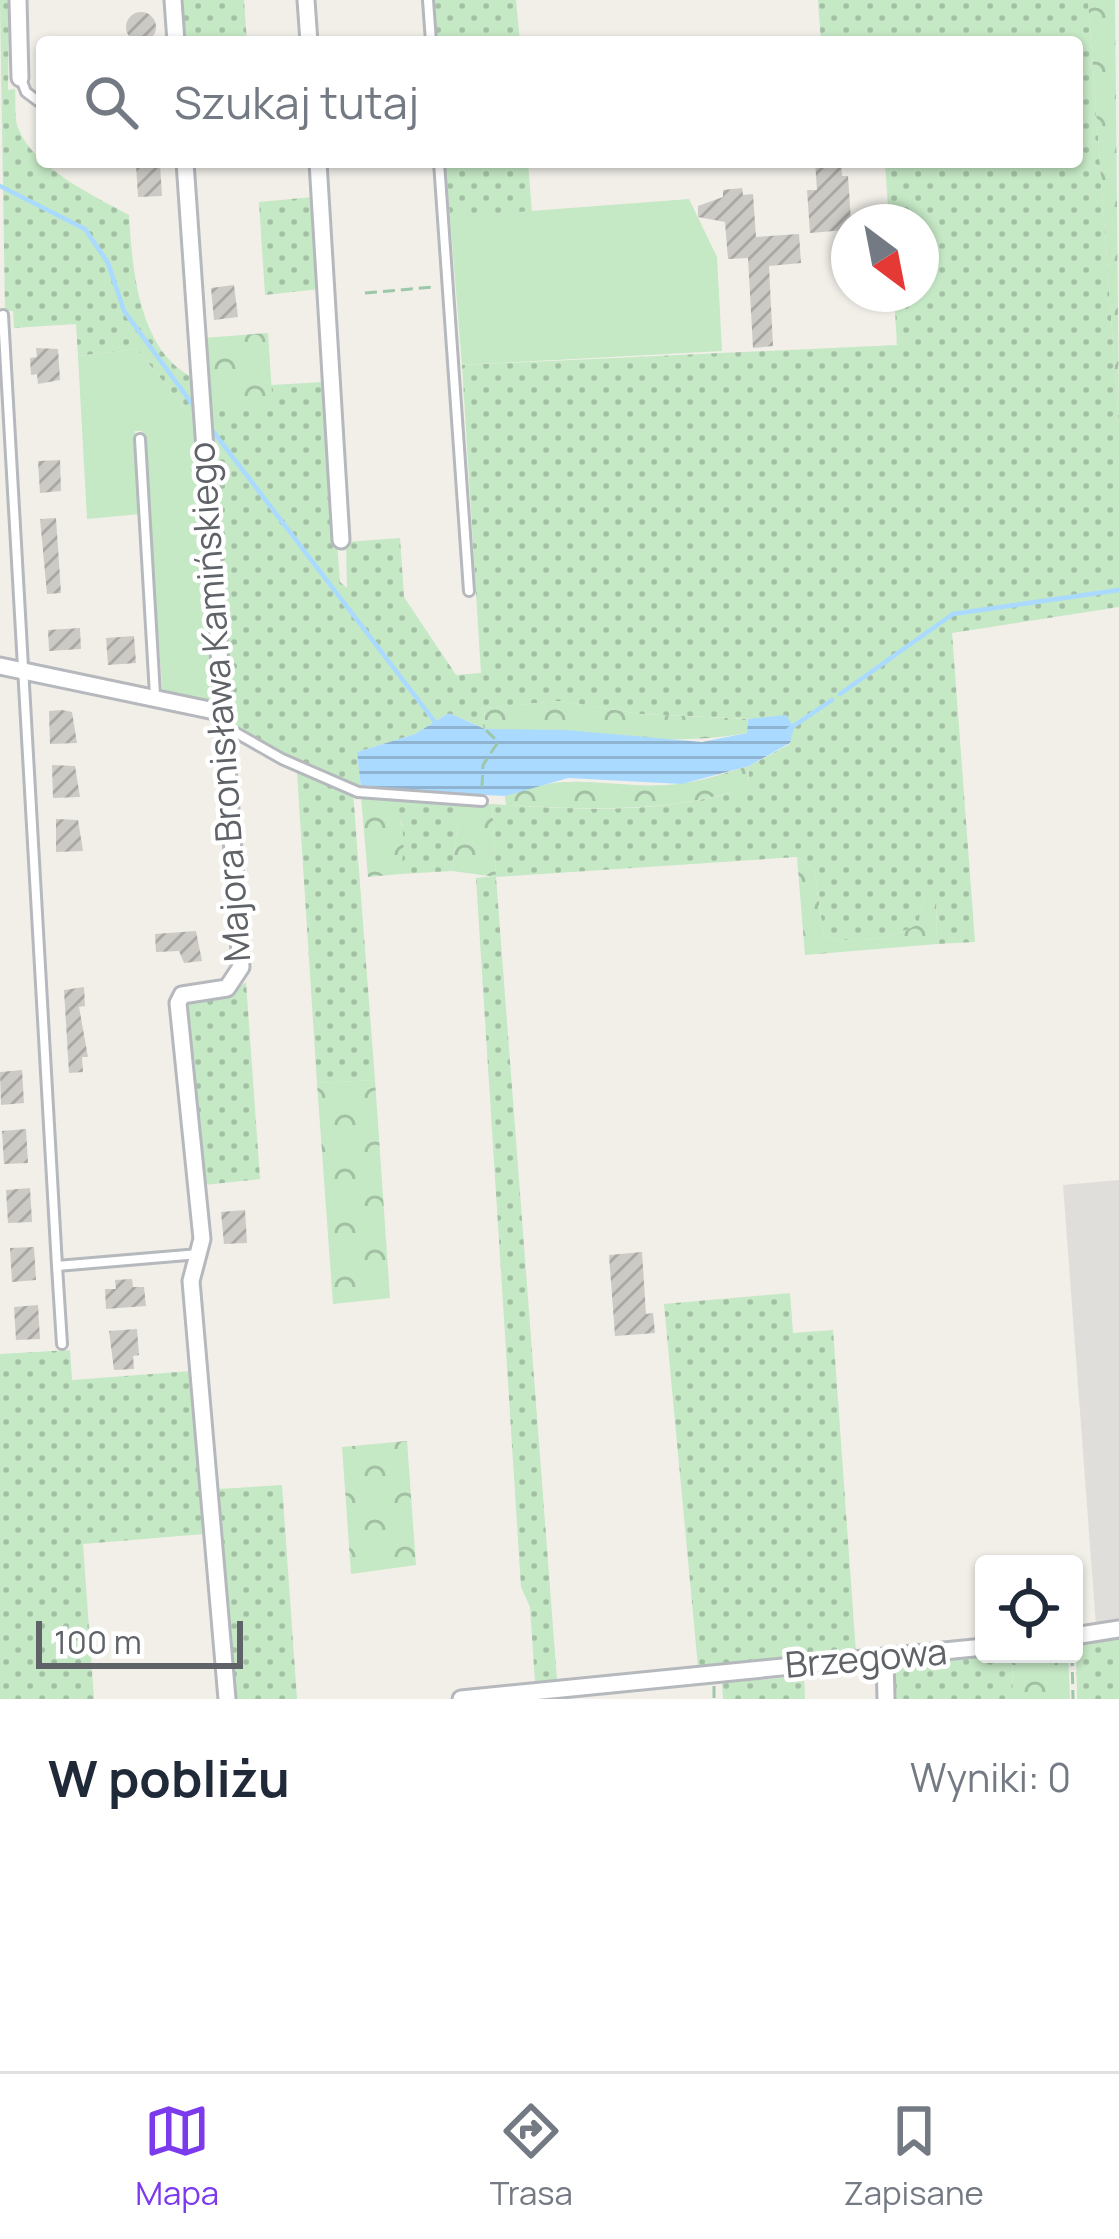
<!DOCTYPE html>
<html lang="pl">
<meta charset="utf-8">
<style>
:root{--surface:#fff;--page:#f6f6f7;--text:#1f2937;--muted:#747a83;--line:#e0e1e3;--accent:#7c3aed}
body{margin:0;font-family:Manrope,sans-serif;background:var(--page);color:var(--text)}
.controls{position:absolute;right:36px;bottom:36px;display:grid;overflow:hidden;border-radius:12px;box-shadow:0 3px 9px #0004}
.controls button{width:108px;height:108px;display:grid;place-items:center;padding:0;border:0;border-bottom:3px solid var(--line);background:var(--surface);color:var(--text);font:60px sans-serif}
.compass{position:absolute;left:831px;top:204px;width:108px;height:108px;border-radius:50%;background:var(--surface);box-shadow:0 3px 9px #0004;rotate:148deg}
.scale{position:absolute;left:36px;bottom:30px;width:207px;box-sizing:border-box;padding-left:12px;border:6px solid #5f6368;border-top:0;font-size:33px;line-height:42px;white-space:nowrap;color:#5f6368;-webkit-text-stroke:9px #fff;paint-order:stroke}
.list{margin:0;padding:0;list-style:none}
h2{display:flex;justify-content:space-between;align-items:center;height:156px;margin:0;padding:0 48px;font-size:51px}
h2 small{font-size:39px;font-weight:400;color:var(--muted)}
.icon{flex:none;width:66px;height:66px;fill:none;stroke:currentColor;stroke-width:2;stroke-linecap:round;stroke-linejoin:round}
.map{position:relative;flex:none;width:1119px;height:1699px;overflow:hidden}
.search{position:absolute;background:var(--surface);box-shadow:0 3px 9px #0004;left:36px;right:36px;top:36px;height:132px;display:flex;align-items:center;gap:30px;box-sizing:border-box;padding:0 42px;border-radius:12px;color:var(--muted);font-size:45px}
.sheet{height:372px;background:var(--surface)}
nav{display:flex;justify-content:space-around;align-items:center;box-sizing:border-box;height:168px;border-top:3px solid var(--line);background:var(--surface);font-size:33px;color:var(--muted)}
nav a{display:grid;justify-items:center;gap:6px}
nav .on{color:var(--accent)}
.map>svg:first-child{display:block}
.industrial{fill:#e0deda}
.grass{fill:url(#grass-dots)}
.forest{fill:url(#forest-crowns)}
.garden{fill:#c5e8c5}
.water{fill:url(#water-rules)}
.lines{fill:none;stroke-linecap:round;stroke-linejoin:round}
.stream{stroke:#aadaff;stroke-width:4.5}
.building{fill:url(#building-hatch)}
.lane-casing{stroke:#b5b8bc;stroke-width:14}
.street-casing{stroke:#b5b8bc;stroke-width:21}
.path{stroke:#9cc7a9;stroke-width:3;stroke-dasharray:12 6;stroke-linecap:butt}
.lane{stroke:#fff;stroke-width:8}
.street{stroke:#fff;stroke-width:15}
.labels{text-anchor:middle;stroke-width:9;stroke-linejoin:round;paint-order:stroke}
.street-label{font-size:36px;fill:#5f6368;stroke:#fff}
</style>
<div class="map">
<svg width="1119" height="1699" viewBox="0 0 1119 1699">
<defs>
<pattern id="grass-dots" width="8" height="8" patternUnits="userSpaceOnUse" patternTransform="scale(3)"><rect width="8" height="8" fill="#c5e8c5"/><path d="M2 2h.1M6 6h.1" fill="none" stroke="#a3c0a4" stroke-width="1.8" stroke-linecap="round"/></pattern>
<pattern id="forest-crowns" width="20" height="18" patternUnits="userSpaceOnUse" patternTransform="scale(3)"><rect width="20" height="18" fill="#c5e8c5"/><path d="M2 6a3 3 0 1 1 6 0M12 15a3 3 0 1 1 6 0" fill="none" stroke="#a3c0a4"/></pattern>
<pattern id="water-rules" width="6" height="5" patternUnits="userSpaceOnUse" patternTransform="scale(3)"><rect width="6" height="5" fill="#aadaff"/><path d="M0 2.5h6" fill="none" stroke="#8eb4d2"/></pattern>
<pattern id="building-hatch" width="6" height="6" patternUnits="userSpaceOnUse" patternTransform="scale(3)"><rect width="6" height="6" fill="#cccac5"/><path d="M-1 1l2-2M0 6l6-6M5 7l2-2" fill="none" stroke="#a9a8a4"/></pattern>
</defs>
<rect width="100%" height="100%" fill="#f1efe8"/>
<path class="industrial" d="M 1119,1180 L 1119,1622 L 1096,1626 L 1063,1185 Z"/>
<path class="grass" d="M 0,0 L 9,0 L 8,90 L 15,89 C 16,100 14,118 18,128 C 33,167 92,195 129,215 C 132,268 139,356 197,379 L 197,424 L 137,349 L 78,356 L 76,324 L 14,328 L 13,311 L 5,311 Z
M 182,0 L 244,0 L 247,42 L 185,42 Z
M 433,0 L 516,0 L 520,42 L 436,42 Z
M 818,0 L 1088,0 L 1119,425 L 1119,607 L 952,633 L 975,942 L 937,944 L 936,895 L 925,896 L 918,924 C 896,938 848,945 824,937 L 814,869 L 797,857 L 496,877 L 557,1680 L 535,1682 L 530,1607 L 521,1587 L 476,878 L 496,876 L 492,804 C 576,810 667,815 748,787 L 749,766 L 790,744 L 785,716 L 774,720 L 640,714 L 560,701 L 484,708 L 485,729 L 449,713 L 415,734 L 357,752 L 361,788 L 296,762 L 228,723 L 206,410 L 272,410 L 271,385 L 325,382 L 340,582 L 347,588 L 346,542 L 400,538 L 404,597 L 456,675 L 481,673 L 462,365 L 897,345 L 894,294 L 921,294 L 921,222 L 889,222 L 885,162 L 1077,162 L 1077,42 L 821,42 Z
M 445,162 L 528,162 L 532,213 L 450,217 Z
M 313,197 L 319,289 L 265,295 L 259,202 Z
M 297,772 L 353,792 L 375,1080 L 317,1083 Z
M 390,801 L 472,804 L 458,821 L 452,871 L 400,874 L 402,824 Z
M 246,982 L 260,1179 L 204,1185 L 185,1051 L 186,1005 C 205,991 226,999 246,982 Z
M 790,1293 L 793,1333 L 833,1330 L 856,1653 L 698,1667 L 664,1304 Z
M 70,1350 L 72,1380 L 191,1371 L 204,1534 L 83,1544 L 94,1699 L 0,1699 L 0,1354 Z
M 282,1485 L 297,1699 L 233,1699 L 218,1489 Z
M 1119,1638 L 1119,1699 L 1077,1699 L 1076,1644 Z
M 1012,1654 L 1013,1699 L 892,1699 L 890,1662 Z
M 804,1676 L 805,1699 L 723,1699 L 722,1683 Z"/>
<path class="forest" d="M 1088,0 L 1115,0 L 1119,425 Z
M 268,333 L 273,410 L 206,410 L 203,338 Z
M 560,701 L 640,714 L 748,719 L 747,733 C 663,749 571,730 485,729 L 484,708 Z
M 749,766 L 748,787 C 672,813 586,810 506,805 L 505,796 C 570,767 621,793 684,783 C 706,780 728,772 749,766 Z
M 361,797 L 390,801 C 407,824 405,847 400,874 L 368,877 Z
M 472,804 L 492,804 L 496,877 L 452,871 L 458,821 Z
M 797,857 L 814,869 L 824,937 C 848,945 896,938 918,924 L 925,896 L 931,891 L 936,895 L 937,944 L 805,955 Z
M 375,1080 L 390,1298 L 333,1304 L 317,1083 Z
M 407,1441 L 416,1565 L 351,1574 L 342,1447 Z
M 1012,1654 L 1068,1654 L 1070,1699 L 1013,1699 Z"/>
<path class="garden" d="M 689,199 L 717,257 L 722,351 L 462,365 L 450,217 Z
M 137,349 L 197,424 L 217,698 L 206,705 L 163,696 L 142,431 L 135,431 L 140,514 L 87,519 L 78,356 Z"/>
<path class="water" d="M 449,713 L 485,729 L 567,730 L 702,742 L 747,733 L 748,719 L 786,715 L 794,727 L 790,743 L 749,766 L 682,784 L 568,778 L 505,796 L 361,788 L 357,752 L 415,734 Z"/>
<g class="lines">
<path class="stream" d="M 0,186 L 85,229 L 108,263 L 124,311 L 198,412
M 209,426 L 435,722
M 840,694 L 953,614 L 1119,590
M 789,729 L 832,700"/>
</g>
<path class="building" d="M126 27a15 15 0 1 1 30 0a15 15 0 1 1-30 0Z
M 815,162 L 841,162 L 842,176 L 848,176 L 851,221 L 845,222 L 846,230 L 810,233 L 807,190 L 817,190 Z
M 160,164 L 162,196 L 138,197 L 136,165 Z
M 742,188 L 743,195 L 753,194 L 756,237 L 799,234 L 801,263 L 769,266 L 773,346 L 753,348 L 748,258 L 728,259 L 725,222 L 698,217 L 698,206 L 723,197 L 723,190 Z
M 234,285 L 238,317 L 214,320 L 211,288 Z
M 36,348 L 58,349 L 60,380 L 38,384 L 37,374 L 31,375 L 30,358 L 37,357 Z
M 60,460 L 61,491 L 40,493 L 38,461 Z
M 56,518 L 61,593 L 47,594 L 40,519 Z
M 80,628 L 81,649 L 49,651 L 48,630 Z
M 134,636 L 136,663 L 108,665 L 106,638 Z
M 62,710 L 72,712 L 77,743 L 50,744 L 49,711 Z
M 52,765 L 75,766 L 80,797 L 53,798 Z
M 56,819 L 78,820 L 83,851 L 56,852 Z
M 196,931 L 202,961 L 184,963 L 179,951 L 156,952 L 155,934 Z
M 84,987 L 85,1006 L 79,1007 L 88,1057 L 82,1057 L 83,1072 L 69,1073 L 64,990 Z
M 22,1070 L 24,1103 L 1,1105 L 0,1072 Z
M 26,1129 L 28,1163 L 4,1164 L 2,1131 Z
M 30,1188 L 32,1222 L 8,1223 L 6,1190 Z
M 245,1210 L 247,1243 L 224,1244 L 221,1212 Z
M 34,1247 L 36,1280 L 12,1282 L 10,1248 Z
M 642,1252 L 646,1314 L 653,1313 L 655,1333 L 615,1336 L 609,1255 Z
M 132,1279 L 133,1287 L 144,1287 L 146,1306 L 106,1309 L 105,1289 L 116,1289 L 115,1280 Z
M 38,1305 L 40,1339 L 16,1340 L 14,1307 Z
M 137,1329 L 139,1355 L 133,1356 L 134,1369 L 114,1370 L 109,1331 Z"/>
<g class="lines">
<defs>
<path id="lane" d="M 428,0 L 431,42
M 21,79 L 26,92 L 42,104
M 439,162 L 469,591
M 3,315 L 57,1266 L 199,1254
M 140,439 L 155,695
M 224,726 L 282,759 L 358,792 L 482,801
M 57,1266 L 62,1344"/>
<path id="street" d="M 18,0 L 20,78
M 173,0 L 176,42
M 306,0 L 309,42
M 185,162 L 241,967 L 227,988 L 182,995 L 178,1003 L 202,1239 L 191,1281 L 227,1699
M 318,162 L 341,540
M 0,666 L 224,713
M 1074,1636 L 1119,1629
M 885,1658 L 886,1699
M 461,1699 L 984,1647"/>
</defs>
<use href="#lane" class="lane-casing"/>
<use href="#street" class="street-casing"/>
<path class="path" d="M 365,293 L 434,287
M 482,787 L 483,765 L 498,742 L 485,729
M 1072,1654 L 1073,1699
M 714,1686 L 714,1699"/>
<use href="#lane" class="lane"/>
<use href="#street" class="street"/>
</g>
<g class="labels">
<g class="street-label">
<text transform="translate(219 702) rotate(-94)" y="13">Majora Bronisława Kamińskiego</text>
<text transform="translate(866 1658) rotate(-5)" y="13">Brzegowa</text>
</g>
</g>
</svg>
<div class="controls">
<button><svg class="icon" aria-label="locate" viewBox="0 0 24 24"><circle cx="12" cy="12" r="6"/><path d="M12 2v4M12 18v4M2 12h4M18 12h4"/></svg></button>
</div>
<svg class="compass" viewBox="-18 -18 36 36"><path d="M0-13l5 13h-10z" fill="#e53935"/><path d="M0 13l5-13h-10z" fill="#747a83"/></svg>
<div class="scale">100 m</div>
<div class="search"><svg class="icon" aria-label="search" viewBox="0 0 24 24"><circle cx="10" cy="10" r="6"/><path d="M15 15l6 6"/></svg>Szukaj tutaj</div>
</div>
<section class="sheet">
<h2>W pobliżu<small>Wyniki: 0</small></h2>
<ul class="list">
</ul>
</section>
<nav>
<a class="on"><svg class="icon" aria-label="map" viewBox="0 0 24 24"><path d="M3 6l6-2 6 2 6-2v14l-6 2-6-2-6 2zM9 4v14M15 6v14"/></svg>Mapa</a>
<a><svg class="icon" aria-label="directions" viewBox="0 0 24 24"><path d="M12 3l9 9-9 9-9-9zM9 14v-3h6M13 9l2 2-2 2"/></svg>Trasa</a>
<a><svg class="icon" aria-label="saved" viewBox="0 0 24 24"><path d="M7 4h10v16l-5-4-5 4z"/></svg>Zapisane</a>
</nav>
